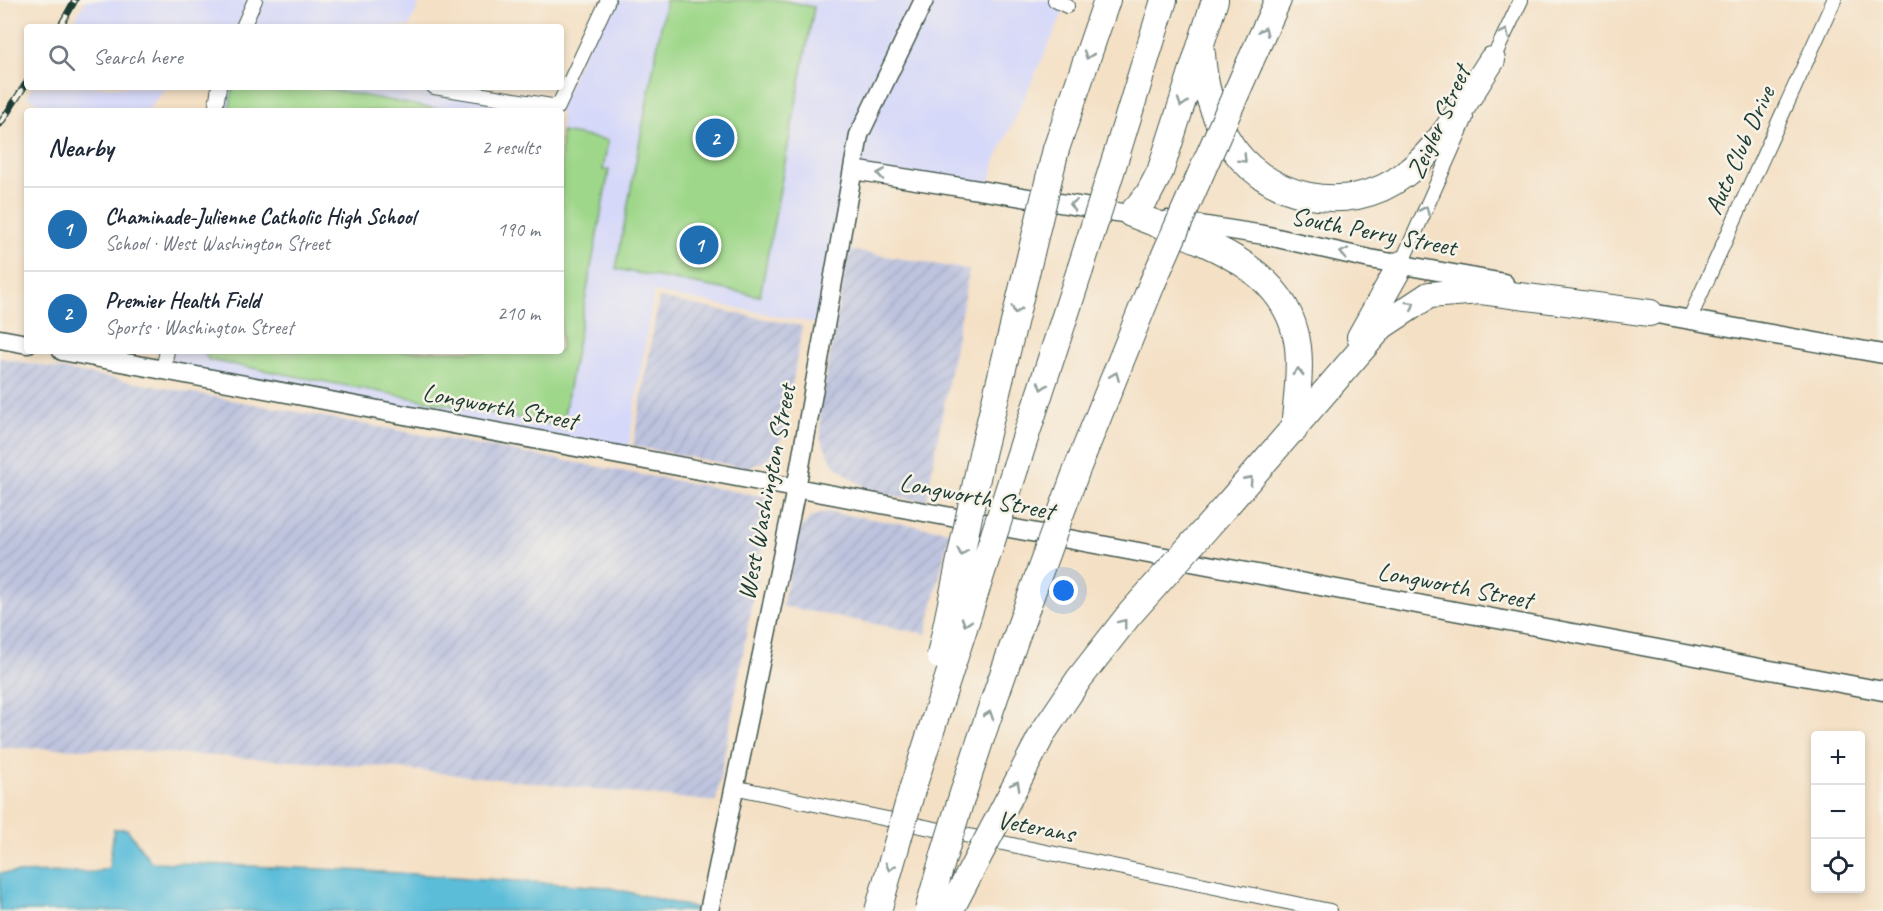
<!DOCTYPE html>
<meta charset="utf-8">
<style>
:root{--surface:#fff;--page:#f2f2f3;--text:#1f2937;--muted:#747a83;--line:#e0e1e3;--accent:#1f6fb2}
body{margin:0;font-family:Caveat,sans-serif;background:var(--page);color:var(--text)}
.controls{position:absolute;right:18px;bottom:18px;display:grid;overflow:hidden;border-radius:6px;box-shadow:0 3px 9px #0003}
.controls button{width:54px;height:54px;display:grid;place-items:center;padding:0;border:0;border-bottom:2px solid var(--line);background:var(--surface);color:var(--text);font:30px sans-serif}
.you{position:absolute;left:1064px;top:591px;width:21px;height:21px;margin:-15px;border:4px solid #fff;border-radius:50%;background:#1a73e8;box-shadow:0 0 0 9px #1a73e833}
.badge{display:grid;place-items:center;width:39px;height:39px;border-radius:50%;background:var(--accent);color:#fff;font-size:20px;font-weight:700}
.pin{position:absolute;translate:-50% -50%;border:3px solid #fff;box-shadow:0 2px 6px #0006}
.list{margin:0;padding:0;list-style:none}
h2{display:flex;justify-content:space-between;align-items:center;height:78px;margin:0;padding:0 24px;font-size:26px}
h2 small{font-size:20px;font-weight:400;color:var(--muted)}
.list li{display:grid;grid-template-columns:39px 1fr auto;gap:18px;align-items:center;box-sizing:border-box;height:84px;padding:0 24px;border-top:2px solid var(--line)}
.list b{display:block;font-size:22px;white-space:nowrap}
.list p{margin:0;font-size:20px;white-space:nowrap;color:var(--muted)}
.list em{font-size:20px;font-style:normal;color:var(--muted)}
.icon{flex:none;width:33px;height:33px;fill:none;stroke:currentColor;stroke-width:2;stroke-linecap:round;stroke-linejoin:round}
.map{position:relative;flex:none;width:1883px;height:911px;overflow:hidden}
.search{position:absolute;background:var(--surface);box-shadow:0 3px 9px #0003;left:24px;top:24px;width:540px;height:66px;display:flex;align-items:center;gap:15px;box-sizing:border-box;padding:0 21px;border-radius:6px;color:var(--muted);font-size:22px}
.panel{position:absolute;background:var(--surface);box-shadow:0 3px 9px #0003;left:24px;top:108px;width:540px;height:246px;border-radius:6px}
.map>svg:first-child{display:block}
.built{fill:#d5d8f9}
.industrial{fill:url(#industrial-furrows)}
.pitch{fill:#9fd78a;stroke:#5f8a5f;stroke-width:1.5}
.water{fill:#5bbdd9;stroke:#3d7d86;stroke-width:1.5}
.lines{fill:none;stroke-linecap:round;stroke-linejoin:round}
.minor-casing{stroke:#3f554a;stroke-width:16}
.tertiary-casing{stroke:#3f554a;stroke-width:21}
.motorway-casing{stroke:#3f554a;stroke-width:28}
.minor{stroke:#fff;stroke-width:14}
.tertiary{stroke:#fff;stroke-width:18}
.motorway{stroke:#fff;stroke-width:26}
.rail-casing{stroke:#1f3d34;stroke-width:7}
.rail{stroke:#f7f3e8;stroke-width:4.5;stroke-dasharray:14;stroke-linecap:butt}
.motorway-bridge-casing{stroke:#3f554a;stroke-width:28;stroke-linecap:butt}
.motorway-bridge{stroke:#fff;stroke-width:26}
.oneway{stroke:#8f9e9a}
.labels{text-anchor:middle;stroke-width:5;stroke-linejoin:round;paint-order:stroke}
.street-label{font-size:26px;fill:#1f3d34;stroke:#f7f3e8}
</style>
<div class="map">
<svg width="1883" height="911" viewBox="0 0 1883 911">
<defs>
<pattern id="industrial-furrows" width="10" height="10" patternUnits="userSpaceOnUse" patternTransform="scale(1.5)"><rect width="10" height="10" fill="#bdc3de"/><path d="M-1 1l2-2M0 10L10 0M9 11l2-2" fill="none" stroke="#a2a8bf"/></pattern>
</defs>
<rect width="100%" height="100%" fill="#f7f3e8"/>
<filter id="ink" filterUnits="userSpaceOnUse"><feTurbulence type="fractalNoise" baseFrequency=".0167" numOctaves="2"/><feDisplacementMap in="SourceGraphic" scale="12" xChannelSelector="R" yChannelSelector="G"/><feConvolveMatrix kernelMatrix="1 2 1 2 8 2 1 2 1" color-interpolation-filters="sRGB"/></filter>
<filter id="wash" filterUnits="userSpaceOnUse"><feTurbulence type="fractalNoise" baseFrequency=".008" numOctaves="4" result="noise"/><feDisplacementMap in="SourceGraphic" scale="24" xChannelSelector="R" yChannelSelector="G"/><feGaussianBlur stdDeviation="1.35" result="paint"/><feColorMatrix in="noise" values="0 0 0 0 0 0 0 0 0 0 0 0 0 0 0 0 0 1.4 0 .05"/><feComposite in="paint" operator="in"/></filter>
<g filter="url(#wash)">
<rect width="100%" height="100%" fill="#f4e0c5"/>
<path class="built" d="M 86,0 L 421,0 L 409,27 L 70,27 Z
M 608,0 L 1069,0 L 995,162 L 988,191 L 853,170 L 823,325 L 654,292 L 627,455 L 163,369 L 167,351 L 561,351 L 561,111 L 215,111 L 219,87 L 438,87 L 558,107 Z
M 33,87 L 167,87 L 147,111 L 50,111 L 27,96 Z"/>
<path class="industrial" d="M 849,250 L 969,270 L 926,502 L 874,492 L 852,479 L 833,463 L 821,440 L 820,409 Z
M 659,298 L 802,326 L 785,429 L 776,450 L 763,462 L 745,468 L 633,446 Z
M 0,358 L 771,498 L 716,802 L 384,767 L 106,749 L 0,748 Z
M 826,512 L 950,531 L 926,634 L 782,606 L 800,529 L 811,517 Z"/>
<path class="pitch" d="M 666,0 L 782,0 L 814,7 L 760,296 L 616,269 Z
M 233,87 L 317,87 L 448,111 L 229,111 Z
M 561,132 L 608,140 L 603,170 L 609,170 L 562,426 L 209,360 L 203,351 L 561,351 Z"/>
<path class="water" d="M 114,829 L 127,829 L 151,862 L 366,871 L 607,887 L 708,911 L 0,911 L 0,873 L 95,872 L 109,868 Z"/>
</g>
<g filter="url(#ink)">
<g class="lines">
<defs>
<path id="minor" d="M 1055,0 L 1067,6
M 243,27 L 255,0
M 1490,65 L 1521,0
M 434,87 L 558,107 L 608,0
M 215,111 L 219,87
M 1401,264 L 1466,118
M 1689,320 L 1834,0
M 163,369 L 167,351
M 733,787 L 1330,911"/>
<path id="tertiary" d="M 853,170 L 1141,216
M 1168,220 L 1264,235 L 1370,259 L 1504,283
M 1640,311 L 1883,354
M 0,339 L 27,344
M 62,351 L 1883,691
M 709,911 L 796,489 L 859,135 L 924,0"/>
<path id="motorway" d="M 1215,0 L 1160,172 L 1148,195 L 1131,214 C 1196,240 1288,263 1298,347 C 1301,374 1296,403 1294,430
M 1202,54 C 1204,84 1211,111 1226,137 C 1260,199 1348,218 1404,175 C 1442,147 1466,99 1492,60
M 1250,62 L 1278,0
M 1056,149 L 1107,0
M 1117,153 L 1164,0
M 1360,337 L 1401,264
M 982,454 L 1031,253
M 1016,466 L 1080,270
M 1077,469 L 1152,284
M 1226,506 L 1382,326 L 1429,295 L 1481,291 L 1650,313"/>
</defs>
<use href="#minor" class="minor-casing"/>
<use href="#tertiary" class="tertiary-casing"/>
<use href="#motorway" class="motorway-casing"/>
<use href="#minor" class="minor"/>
<use href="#tertiary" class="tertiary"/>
<use href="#motorway" class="motorway"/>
<defs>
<path id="rail" d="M 60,27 L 75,0
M 0,124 L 27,82"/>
</defs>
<use href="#rail" class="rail-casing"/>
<use href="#rail" class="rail"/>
<defs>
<path id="motorway-bridge" d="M 1031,253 L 1056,149
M 1080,270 L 1117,153
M 1152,284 L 1250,62
M 940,656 L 982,454
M 878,911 L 912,790 L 1016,466
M 928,911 C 969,761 1024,615 1077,469
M 950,911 L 1044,731 L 1079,679 L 1129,615 L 1226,506"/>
</defs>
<use href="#motorway-bridge" class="motorway-bridge-casing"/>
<use href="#motorway-bridge" class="motorway-bridge"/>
</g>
<defs><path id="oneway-chevron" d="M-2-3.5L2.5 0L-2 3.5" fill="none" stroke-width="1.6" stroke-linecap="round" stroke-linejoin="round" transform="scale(1.5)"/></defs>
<g class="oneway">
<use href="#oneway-chevron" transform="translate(1264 31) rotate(-66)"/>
<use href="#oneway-chevron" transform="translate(1505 33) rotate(-65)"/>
<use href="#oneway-chevron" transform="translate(1088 55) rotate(109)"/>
<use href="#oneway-chevron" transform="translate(1182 103) rotate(108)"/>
<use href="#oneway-chevron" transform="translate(1243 159) rotate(45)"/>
<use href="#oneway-chevron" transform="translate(881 174) rotate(-171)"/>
<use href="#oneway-chevron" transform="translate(1073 205) rotate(-171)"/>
<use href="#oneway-chevron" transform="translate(1425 210) rotate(-66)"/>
<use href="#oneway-chevron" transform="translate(1344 253) rotate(-168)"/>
<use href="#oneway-chevron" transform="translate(1411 305) rotate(-32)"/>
<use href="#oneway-chevron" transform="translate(1016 310) rotate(105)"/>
<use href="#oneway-chevron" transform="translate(1298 372) rotate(-89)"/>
<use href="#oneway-chevron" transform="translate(1115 376) rotate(-68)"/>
<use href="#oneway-chevron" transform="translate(1042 386) rotate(108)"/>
<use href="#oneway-chevron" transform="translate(1249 480) rotate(-48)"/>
<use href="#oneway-chevron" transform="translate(962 552) rotate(102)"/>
<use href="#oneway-chevron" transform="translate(966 622) rotate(108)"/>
<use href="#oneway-chevron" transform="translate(1123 623) rotate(-52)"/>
<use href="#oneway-chevron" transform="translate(989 715) rotate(-71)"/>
<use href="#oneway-chevron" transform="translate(1016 785) rotate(-62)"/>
<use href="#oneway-chevron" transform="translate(890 867) rotate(106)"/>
</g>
</g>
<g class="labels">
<g class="street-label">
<text transform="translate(1438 122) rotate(-66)" y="9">Zeigler Street</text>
<text transform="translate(1739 150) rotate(-66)" y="9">Auto Club Drive</text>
<text transform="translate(1374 231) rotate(11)" y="9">South Perry Street</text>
<text transform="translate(500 406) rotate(11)" y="9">Longworth Street</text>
<text transform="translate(766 492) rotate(-79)" y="9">West Washington Street</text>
<text transform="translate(977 496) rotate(11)" y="9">Longworth Street</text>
<text transform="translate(1455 585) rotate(11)" y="9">Longworth Street</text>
<text transform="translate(1036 826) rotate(11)" y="9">Veterans</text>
</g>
</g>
</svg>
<div class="controls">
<button>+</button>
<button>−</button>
<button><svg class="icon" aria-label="locate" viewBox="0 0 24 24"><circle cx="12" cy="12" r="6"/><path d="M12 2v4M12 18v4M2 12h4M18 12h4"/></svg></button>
</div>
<div class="you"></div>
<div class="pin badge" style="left:699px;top:245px">1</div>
<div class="pin badge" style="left:715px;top:138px">2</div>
<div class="search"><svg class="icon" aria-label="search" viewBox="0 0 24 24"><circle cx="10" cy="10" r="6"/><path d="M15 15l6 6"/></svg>Search here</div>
<section class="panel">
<h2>Nearby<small>2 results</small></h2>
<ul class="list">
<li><span class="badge">1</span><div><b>Chaminade-Julienne Catholic High School</b><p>School · West Washington Street</p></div><em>190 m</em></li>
<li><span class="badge">2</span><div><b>Premier Health Field</b><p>Sports · Washington Street</p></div><em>210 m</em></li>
</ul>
</section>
</div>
